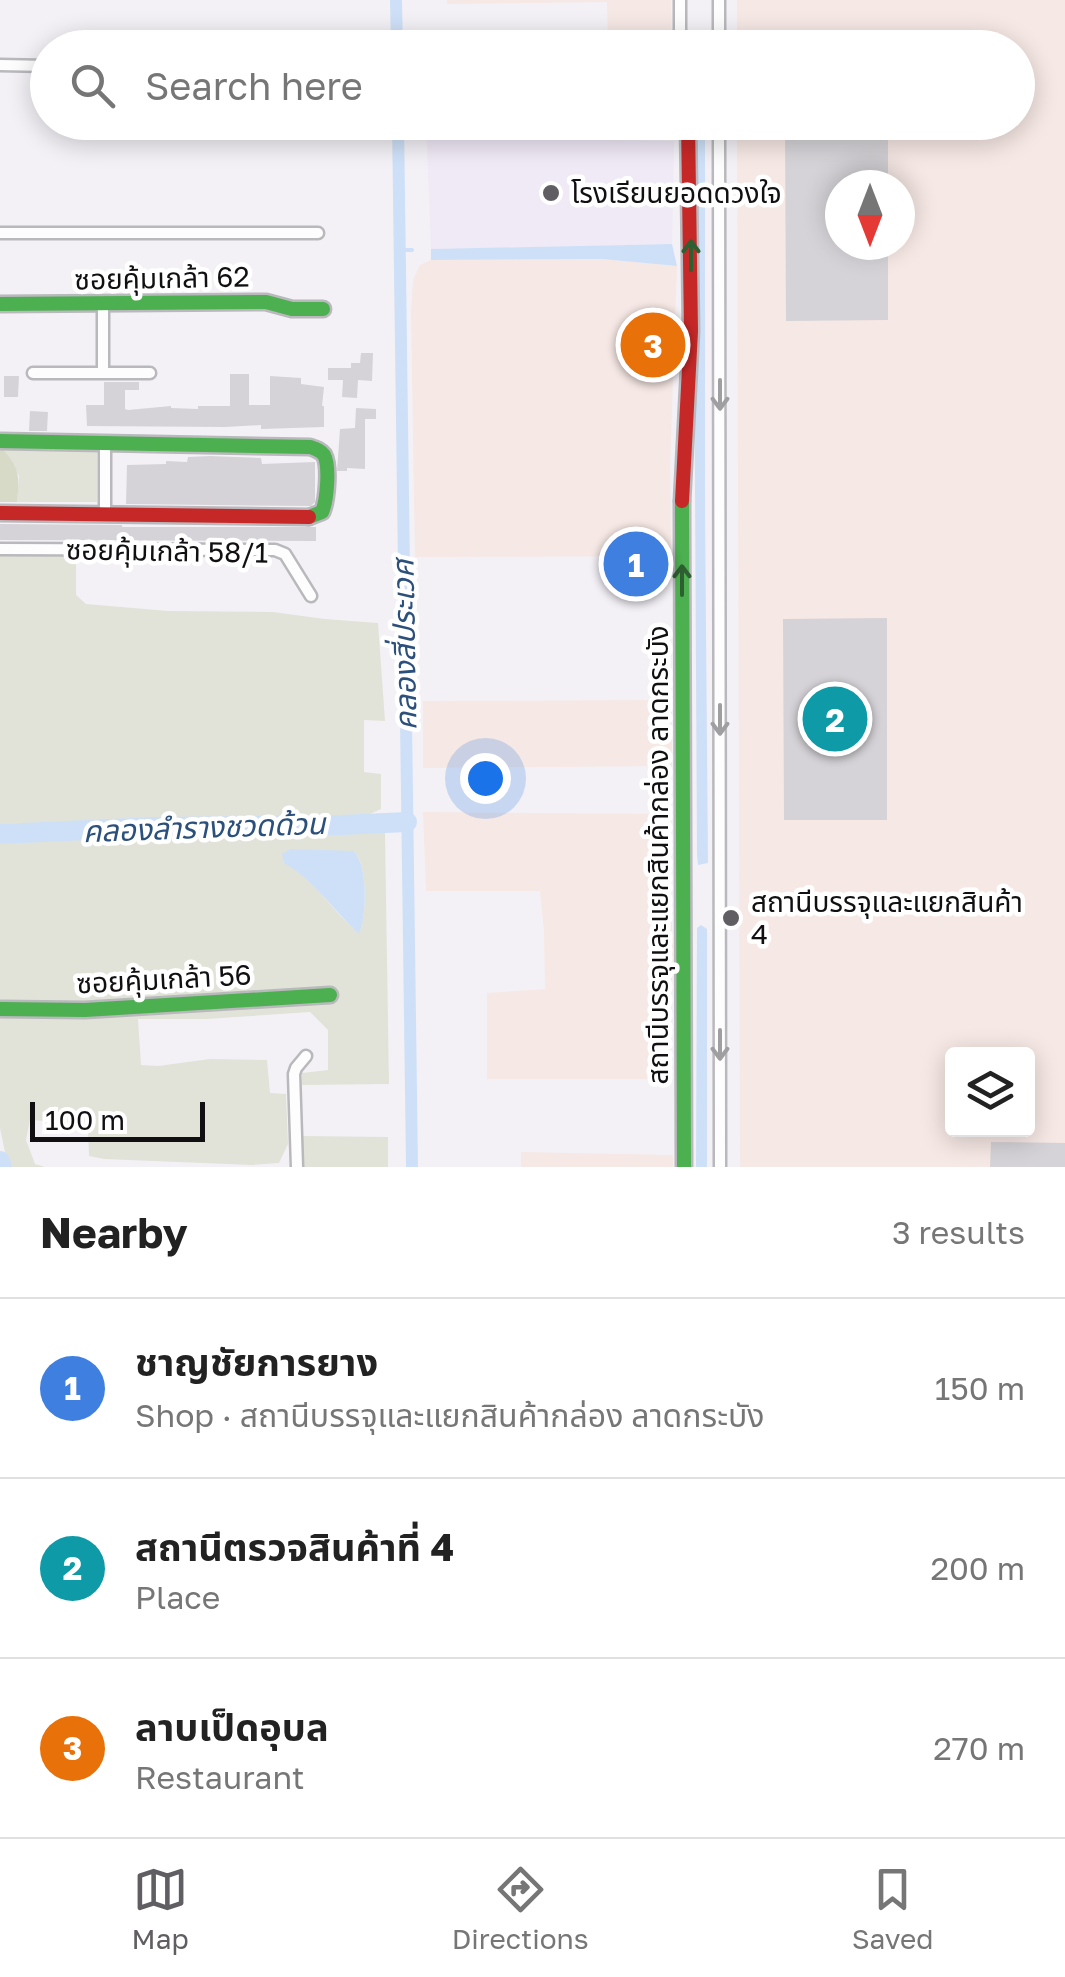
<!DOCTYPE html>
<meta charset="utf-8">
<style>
:root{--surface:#fff;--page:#f6f6f6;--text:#222;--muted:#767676;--line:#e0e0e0;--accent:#605e62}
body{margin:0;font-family:"Golos Text","Noto Sans Thai",sans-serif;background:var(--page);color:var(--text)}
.controls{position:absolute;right:30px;bottom:30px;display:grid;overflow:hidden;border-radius:10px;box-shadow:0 5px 25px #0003}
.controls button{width:90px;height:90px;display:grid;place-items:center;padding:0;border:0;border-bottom:2px solid var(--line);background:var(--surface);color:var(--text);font:50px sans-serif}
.compass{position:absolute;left:825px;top:170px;width:90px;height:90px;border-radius:50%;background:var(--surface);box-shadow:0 5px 25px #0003;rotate:180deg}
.scale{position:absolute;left:30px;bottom:25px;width:175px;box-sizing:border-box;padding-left:10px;border:5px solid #110f12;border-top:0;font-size:28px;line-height:35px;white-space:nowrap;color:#110f12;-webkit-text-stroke:8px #fff;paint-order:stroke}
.you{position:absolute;left:485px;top:778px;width:35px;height:35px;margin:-25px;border:8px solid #fff;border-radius:50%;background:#1a73e8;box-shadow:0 0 0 15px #1a73e833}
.badge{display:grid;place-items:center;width:65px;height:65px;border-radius:50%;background:var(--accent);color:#fff;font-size:32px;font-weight:700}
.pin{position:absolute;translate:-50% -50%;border:5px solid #fff;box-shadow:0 2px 10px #0006}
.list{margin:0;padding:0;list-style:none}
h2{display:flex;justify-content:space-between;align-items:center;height:130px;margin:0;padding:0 40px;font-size:42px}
h2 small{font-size:32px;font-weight:400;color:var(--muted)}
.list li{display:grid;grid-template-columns:65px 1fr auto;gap:30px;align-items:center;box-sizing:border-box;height:180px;padding:0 40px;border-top:2px solid var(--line)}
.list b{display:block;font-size:38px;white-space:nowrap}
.list p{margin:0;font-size:32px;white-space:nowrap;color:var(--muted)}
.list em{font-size:32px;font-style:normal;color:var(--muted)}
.icon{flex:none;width:55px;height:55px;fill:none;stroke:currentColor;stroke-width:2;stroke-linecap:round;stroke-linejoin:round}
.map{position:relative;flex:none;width:1065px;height:1167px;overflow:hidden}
.search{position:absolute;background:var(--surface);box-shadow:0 5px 25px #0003;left:30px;right:30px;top:30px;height:110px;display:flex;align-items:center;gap:25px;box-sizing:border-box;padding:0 35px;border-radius:55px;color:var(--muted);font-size:38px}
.sheet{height:670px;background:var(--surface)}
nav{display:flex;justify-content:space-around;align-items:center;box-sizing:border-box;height:140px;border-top:2px solid var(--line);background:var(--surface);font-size:28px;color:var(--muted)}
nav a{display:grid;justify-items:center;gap:5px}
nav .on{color:var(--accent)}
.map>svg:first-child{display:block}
.industrial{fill:#f6e8e4;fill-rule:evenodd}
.education{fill:#f0e9f6}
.green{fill:#e1e3d8;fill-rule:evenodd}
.forest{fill:#d6dac7}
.water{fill:#cee0f8}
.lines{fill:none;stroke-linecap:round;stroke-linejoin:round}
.stream{stroke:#cee0f8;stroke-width:4}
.canal{stroke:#cee0f8;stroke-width:12}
.river{stroke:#cee0f8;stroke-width:20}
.building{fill:#d5d3d7}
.street-casing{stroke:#b9b8bc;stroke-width:15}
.fast-casing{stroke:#b9b8bc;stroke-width:19}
.jam-casing{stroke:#b9b8bc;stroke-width:19}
.street{stroke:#fdfdfe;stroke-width:10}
.fast{stroke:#4caf50;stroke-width:14}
.jam{stroke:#c62828;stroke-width:14}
.oneway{stroke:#2e5f31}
.oneway2{stroke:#9f9ea0}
.poi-dot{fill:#605e62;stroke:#fff;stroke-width:4}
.labels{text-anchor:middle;stroke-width:9;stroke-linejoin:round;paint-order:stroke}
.poi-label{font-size:28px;fill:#110f12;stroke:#fff;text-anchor:start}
.street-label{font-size:28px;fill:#110f12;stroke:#fff}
.water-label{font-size:30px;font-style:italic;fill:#2c507c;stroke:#fff}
</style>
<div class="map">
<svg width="1065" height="1167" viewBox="0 0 1065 1167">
<rect width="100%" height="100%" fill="#f3f1f6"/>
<path class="industrial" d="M 447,0 L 671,0 L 672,47 L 608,47 L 607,2 L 447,4 Z
M 737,0 L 1065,0 L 1065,1167 L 740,1167 L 737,123 L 1018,122 L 1018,48 L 737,47 ZM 840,185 L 900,185 L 900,245 L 840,245 ZM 952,1054 L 1028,1054 L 1028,1130 L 952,1130 Z
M 602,259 L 677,266 L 670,467 L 671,556 L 415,557 L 411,312 L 413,280 L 420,265 L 431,260 Z
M 672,700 L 672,766 L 423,768 L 423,701 Z
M 423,812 L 666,814 L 673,946 L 670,1079 L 487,1079 L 487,993 L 545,989 L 544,930 L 540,891 L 426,891 Z
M 521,1152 L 673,1155 L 673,1167 L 521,1167 Z"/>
<path class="education" d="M 426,123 L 493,123 L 493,138 L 674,141 L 672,244 L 431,249 Z"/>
<path class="green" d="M 2,446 L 97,449 L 97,502 L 17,502 L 19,476 Z
M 0,555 L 76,555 L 76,595 L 86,604 L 168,611 L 273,612 L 325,619 L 378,623 L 385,721 L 364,720 L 364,772 L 381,774 L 381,809 L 363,817 L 0,824 Z
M 373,828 L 385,833 L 389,1084 L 302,1085 L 302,1073 L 328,1070 L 328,1030 L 310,1012 L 207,1019 L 138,1019 L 141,1065 L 158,1066 L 210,1059 L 267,1060 L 270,1093 L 286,1094 L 288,1144 L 279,1163 L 252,1165 L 104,1159 L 89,1156 L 88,1128 L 60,1122 L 30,1120 L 26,1140 L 35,1164 L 45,1167 L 8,1167 L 0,1128 L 0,839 ZM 354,851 C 368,866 367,914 359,933 C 338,916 323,894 303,874 Z
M 303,1136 L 388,1137 L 388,1167 L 303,1167 Z"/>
<path class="forest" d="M 0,445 C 19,469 20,473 17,502 L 0,502 Z"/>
<path class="water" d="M 693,123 L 705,123 L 705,507 L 708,863 L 698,865 L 697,855 Z
M 672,244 L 677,266 L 602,259 L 431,260 L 431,249 Z
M 290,849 L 354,851 C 368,866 367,915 359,934 C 333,910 315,881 284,863 L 282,854 Z
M 701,925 L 707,929 L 707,1167 L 696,1167 L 697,928 Z"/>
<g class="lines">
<path class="stream" d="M 400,250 L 412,250"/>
<path class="canal" d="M 396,0 L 397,48
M 398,122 L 412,1167"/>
<path class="river" d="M 0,834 L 154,827 L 342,825 L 407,822
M 0,1161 L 2,1167"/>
</g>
<path class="building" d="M 785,122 L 888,122 L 888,185 L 840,185 L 840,245 L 888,245 L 888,320 L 786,321 Z
M 640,333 L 665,333 L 665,362 L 648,363 L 648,356 L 641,356 Z
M 361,353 L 373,353 L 372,381 L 358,380 L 357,398 L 342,397 L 343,380 L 328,380 L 328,368 L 351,368 L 351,363 L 360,363 Z
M 230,374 L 249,374 L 249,405 L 270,405 L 270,376 L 301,378 L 301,384 L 324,387 L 322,406 L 324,406 L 324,427 L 261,429 L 261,425 L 225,427 L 87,426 L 86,405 L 104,405 L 104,382 L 139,382 L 139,390 L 125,390 L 125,409 L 128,410 L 171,406 L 171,408 L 198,409 L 198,406 L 230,406 Z
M 4,376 L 19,376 L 18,397 L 4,397 Z
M 356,408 L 376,409 L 376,419 L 365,419 L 365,469 L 347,468 L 347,471 L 337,471 L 340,429 L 355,428 Z
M 30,411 L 48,412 L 47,431 L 29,431 Z
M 210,456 L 261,458 L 262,464 L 315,462 L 315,502 L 311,506 L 126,504 L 127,465 L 166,464 L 166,461 L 187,462 L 188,457 Z
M 0,524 L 122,525 L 122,527 L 316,527 L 316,541 L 0,540 Z
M 620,559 L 651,559 L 651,575 L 634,575 L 633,569 L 620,569 Z
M 887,618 L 887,820 L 784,820 L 783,619 Z
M 991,1142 L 1065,1143 L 1065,1167 L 990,1167 Z"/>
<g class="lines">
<defs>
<path id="street" d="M 680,0 L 680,48
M 719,0 L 719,48
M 306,48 L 315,40
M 0,65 L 48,66
M 719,122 L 720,1167
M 0,233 L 318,233
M 103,304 L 103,373
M 33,373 L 150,373
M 105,513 L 105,443
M 0,549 L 275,550 L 285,554 L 311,596
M 297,1167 L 294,1074 L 296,1068 L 306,1056"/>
<path id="fast" d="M 0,304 L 266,302 L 292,309 L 323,309
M 0,441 L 310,447 C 316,449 320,450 324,455 C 330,466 327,501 322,512 L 309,517
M 682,501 L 684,1167
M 0,1009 L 85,1010 L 330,995"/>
<path id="jam" d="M 682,501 L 691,331 L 688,122
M 0,513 L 309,517"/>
</defs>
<use href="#street" class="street-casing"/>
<use href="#fast" class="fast-casing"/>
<use href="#jam" class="jam-casing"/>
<use href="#street" class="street"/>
<use href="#fast" class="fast"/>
<use href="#jam" class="jam"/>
</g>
<defs><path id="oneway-shaft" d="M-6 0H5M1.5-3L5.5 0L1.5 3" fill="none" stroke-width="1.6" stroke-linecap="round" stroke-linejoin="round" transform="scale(2.5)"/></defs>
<g class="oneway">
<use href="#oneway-shaft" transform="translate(691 255) rotate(-90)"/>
<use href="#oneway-shaft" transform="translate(682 580) rotate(-90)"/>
</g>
<g class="oneway2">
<use href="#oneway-shaft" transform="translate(720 395) rotate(90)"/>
<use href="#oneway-shaft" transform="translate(720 720) rotate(90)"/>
<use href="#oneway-shaft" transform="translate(720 1045) rotate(90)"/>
</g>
<g class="poi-dot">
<circle cx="551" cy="193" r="10"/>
<circle cx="731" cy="918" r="10"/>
</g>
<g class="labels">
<g class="poi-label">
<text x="571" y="203">โรงเรียนยอดดวงใจ</text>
<text x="751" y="912">สถานีบรรจุและแยกสินค้า<tspan x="751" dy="32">4</tspan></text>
</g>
<g class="street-label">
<text transform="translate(162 278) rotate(-1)" y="10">ซอยคุ้มเกล้า 62</text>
<text transform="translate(167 551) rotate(1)" y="10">ซอยคุ้มเกล้า 58/1</text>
<text transform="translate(658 855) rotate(-90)" y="10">สถานีบรรจุและแยกสินค้ากล่อง ลาดกระบัง</text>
<text transform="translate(164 979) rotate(-3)" y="10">ซอยคุ้มเกล้า 56</text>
</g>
<g class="water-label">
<text transform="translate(405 645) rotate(-91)" y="10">คลองสี่ประเวศ</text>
<text transform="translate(204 828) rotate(-2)" y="10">คลองลำรางชวดด้วน</text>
</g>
</g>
</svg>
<div class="controls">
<button><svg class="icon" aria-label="layers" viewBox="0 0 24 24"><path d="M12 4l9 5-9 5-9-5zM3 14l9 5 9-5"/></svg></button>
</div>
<svg class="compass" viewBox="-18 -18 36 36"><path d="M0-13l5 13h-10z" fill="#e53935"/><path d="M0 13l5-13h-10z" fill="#767676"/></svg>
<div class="scale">100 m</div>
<div class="you"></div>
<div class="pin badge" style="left:636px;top:564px;background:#3f7fe0">1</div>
<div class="pin badge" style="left:835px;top:719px;background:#0f9aa8">2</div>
<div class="pin badge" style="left:653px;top:345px;background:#e8710a">3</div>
<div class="search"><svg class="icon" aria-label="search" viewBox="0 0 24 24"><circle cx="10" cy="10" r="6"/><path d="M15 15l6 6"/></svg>Search here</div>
</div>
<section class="sheet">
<h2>Nearby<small>3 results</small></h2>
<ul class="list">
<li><span class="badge" style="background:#3f7fe0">1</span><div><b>ชาญชัยการยาง</b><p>Shop · สถานีบรรจุและแยกสินค้ากล่อง ลาดกระบัง</p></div><em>150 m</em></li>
<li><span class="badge" style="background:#0f9aa8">2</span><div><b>สถานีตรวจสินค้าที่ 4</b><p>Place</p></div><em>200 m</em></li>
<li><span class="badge" style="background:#e8710a">3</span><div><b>ลาบเป็ดอุบล</b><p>Restaurant</p></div><em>270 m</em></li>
</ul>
</section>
<nav>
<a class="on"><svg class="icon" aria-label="map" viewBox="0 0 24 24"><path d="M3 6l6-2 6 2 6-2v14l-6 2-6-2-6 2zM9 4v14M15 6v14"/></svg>Map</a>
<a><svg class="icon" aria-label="directions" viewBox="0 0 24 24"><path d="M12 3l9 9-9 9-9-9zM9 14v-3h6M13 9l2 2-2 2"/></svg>Directions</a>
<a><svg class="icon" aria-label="saved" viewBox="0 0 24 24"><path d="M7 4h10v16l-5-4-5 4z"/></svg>Saved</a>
</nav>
